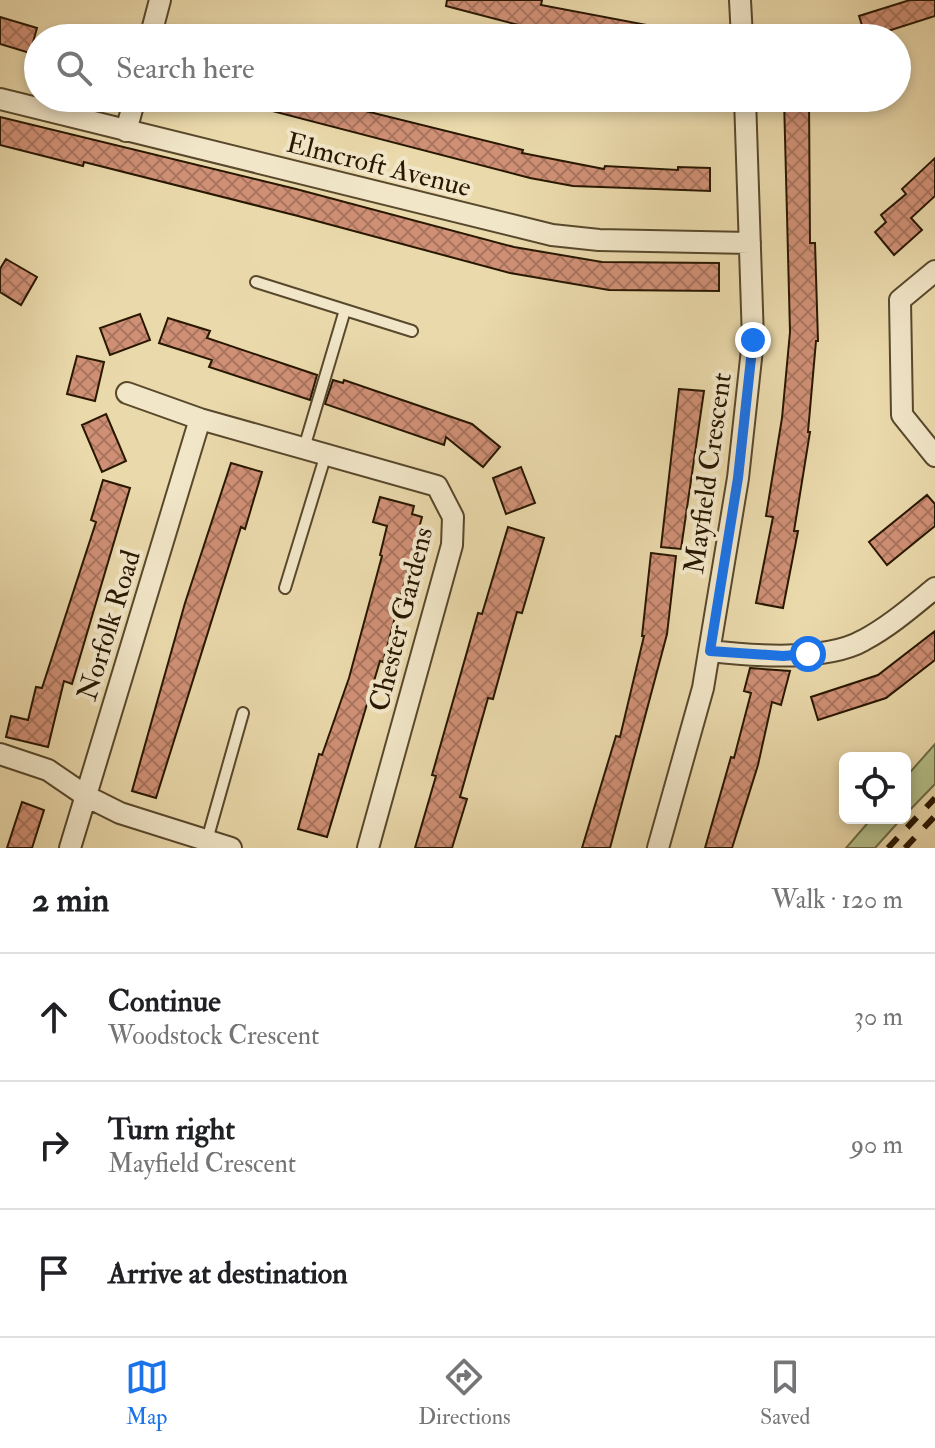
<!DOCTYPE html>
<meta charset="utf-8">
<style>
:root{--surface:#fff;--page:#f2f2f2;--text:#202124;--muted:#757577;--line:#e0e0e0;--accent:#1a73e8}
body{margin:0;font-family:"IM FELL Double Pica",serif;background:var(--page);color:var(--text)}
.controls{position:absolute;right:24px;bottom:24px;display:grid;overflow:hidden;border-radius:12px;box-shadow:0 4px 12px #0003}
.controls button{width:72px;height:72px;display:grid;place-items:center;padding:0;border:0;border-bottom:2px solid var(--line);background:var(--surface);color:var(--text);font:40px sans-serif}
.stop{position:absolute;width:24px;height:24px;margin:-18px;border:6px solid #1a73e8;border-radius:50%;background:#fff}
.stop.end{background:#1a73e8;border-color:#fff;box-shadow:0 2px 8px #0008}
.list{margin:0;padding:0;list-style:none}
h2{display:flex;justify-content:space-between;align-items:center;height:104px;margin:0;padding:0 32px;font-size:34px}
h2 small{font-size:26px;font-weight:400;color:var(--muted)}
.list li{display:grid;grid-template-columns:52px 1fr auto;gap:24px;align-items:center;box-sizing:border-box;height:128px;padding:0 32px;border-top:2px solid var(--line)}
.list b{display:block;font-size:30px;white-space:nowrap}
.list p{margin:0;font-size:26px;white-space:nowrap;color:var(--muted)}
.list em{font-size:26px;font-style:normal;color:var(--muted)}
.icon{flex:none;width:44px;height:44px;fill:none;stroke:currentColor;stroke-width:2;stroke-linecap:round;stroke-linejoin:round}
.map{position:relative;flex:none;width:935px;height:848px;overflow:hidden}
.search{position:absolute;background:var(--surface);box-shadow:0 4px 12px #0003;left:24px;right:24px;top:24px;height:88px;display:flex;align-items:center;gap:20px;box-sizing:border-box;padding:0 28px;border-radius:44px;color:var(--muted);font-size:30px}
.sheet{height:488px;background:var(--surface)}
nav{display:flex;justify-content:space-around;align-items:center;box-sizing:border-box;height:112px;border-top:2px solid var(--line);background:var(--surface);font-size:22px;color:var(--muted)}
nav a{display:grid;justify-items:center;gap:4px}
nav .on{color:var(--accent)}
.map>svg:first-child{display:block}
.green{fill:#b5c08b;stroke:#6e6c46;stroke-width:2}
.building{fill:url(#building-cross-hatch);stroke:#281701;stroke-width:2}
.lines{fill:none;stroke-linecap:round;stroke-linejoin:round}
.service-casing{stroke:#58482c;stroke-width:14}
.minor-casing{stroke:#58482c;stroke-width:24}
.service{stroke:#f1e6c8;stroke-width:10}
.minor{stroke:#f1e6c8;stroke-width:20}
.rail{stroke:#281701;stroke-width:6;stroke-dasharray:14 14;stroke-linecap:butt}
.route{stroke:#1a73e8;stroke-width:10}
.labels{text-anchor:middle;stroke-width:8;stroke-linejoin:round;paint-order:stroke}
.street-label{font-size:28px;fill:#281701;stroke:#f1e6c8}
</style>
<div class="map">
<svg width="935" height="848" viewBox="0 0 935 848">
<defs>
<pattern id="building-cross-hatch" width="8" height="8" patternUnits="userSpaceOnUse" patternTransform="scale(2)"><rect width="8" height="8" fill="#d09076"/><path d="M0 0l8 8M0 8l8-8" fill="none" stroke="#a9755e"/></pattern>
</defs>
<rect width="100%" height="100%" fill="#ead9ab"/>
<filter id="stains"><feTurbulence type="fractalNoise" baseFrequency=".0025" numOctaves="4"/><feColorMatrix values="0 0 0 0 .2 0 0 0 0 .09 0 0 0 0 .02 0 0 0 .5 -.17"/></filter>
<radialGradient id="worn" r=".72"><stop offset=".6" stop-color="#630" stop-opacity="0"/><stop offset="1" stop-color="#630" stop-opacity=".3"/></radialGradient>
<path class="green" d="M 935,744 L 935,784 L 905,815 L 905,778 Z
M 872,818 L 902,818 L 875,848 L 846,848 Z"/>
<path class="building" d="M 447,0 L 542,0 L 541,5 L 668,29 L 667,38 L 589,38 L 534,29 L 446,6 Z
M 910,0 L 935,0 L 935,16 L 866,38 L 859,16 Z
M 0,17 L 37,28 L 30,53 L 0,44 Z
M 246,98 L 313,98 L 523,150 L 522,153 L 604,169 L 605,166 L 678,170 L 678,167 L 710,168 L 710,191 L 573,186 L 530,178 L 245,104 Z
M 784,98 L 809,98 L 810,243 L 815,243 L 818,341 L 816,341 L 808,432 L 810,432 L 794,531 L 798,531 L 783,608 L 756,603 L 773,517 L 766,516 L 782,418 L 790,332 Z
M 0,117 L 296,189 L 514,247 L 602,262 L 719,263 L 719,291 L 609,290 L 510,273 L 298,216 L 84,162 L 83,166 L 0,145 Z
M 935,158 L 935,196 L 911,218 L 922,230 L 894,255 L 875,232 L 886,222 L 881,215 L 906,194 L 902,189 Z
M 6,259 L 37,277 L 21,305 L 0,292 L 0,269 Z
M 140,314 L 150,340 L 110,355 L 100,328 Z
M 168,318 L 210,331 L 207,338 L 317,375 L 310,400 L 209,367 L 212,360 L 159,343 Z
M 77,356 L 104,362 L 95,401 L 67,394 Z
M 333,380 L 343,383 L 344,380 L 472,424 L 500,447 L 483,467 L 446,437 L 444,445 L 325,404 Z
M 679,389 L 704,391 L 681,549 L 661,547 Z
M 106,414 L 126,461 L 102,472 L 82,425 Z
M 231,463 L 262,472 L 245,529 L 241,527 L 156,798 L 132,791 L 185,603 Z
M 521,467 L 535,503 L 506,514 L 493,478 Z
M 103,480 L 130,488 L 72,684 L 64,681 L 48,747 L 6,737 L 11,716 L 28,720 L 36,687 L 42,688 L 96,522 L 91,520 Z
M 927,495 L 935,504 L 935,526 L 887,565 L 869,542 Z
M 380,497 L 414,506 L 412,514 L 422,517 L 383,662 L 380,661 L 327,837 L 298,829 L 319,754 L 322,755 L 349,678 L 382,556 L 380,555 L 387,526 L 373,522 Z
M 508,527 L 544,538 L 522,613 L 517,612 L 493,699 L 488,698 L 460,797 L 467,799 L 452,848 L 415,848 L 436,776 L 432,775 L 478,613 L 482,614 Z
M 651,553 L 676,556 L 667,634 L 610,848 L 582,848 L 616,736 L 620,737 L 644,636 L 642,636 Z
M 935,631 L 935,660 L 886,698 L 818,720 L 811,697 L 878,675 Z
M 750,668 L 790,671 L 781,705 L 772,702 L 758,765 L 732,848 L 705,848 L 731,757 L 734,758 L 751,693 L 744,691 Z
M 22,802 L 44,810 L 32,848 L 7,848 Z"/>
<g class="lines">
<defs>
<path id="service" d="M 256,282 L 412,331
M 304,448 L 345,310
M 285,588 L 326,454
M 207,840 L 243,713"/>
<path id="minor" d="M 740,0 L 742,38
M 150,38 L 160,0
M 0,99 L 552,235 L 599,240 L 750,243
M 126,131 L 135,98
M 935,271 L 900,300 L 902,415 L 935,456
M 127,393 L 200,419 L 437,486 L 453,517 L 452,545 L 368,848
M 710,651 C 753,656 826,662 864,640 C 890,626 913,606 935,588
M 0,754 L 48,770 L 86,796 L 120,813 L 231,848
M 70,848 L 200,419
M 658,848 L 703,688 L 738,478 L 753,340 L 745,98"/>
</defs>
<use href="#service" class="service-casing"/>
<use href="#minor" class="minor-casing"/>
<use href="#service" class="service"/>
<use href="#minor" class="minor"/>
<path class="rail" d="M 888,848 L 935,798
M 905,848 L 935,816"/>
</g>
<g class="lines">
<path class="route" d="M 753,340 L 738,478 L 710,651 L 783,656 L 808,654"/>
</g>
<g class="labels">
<g class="street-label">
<text transform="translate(379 164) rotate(14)" y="10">Elmcroft Avenue</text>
<text transform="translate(707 473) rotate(-82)" y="10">Mayfield Crescent</text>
<text transform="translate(400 619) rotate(-76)" y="10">Chester Gardens</text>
<text transform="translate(108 625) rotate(-73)" y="10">Norfolk Road</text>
</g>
</g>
<rect width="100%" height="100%" filter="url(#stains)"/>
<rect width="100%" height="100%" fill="url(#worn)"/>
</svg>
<div class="controls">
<button><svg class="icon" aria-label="locate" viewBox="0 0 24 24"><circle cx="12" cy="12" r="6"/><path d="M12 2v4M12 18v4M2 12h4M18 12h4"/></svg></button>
</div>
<div class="stop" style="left:808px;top:654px"></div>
<div class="stop end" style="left:753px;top:340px"></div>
<div class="search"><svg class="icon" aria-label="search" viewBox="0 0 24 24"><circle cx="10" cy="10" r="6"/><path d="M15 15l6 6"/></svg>Search here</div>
</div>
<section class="sheet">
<h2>2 min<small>Walk · 120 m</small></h2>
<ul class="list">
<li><svg class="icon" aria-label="ahead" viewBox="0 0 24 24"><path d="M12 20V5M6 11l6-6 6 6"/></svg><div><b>Continue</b><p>Woodstock Crescent</p></div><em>30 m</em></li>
<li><svg class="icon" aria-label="right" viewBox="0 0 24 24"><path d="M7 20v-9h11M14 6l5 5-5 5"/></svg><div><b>Turn right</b><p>Mayfield Crescent</p></div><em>90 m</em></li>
<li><svg class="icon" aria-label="arrive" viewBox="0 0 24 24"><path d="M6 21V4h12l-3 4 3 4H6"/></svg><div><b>Arrive at destination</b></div></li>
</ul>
</section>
<nav>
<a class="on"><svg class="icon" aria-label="map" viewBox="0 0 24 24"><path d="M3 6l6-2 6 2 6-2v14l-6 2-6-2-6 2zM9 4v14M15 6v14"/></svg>Map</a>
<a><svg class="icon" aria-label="directions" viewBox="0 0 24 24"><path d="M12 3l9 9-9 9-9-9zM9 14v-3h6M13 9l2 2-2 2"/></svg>Directions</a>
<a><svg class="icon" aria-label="saved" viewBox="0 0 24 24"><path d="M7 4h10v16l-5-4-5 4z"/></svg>Saved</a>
</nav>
